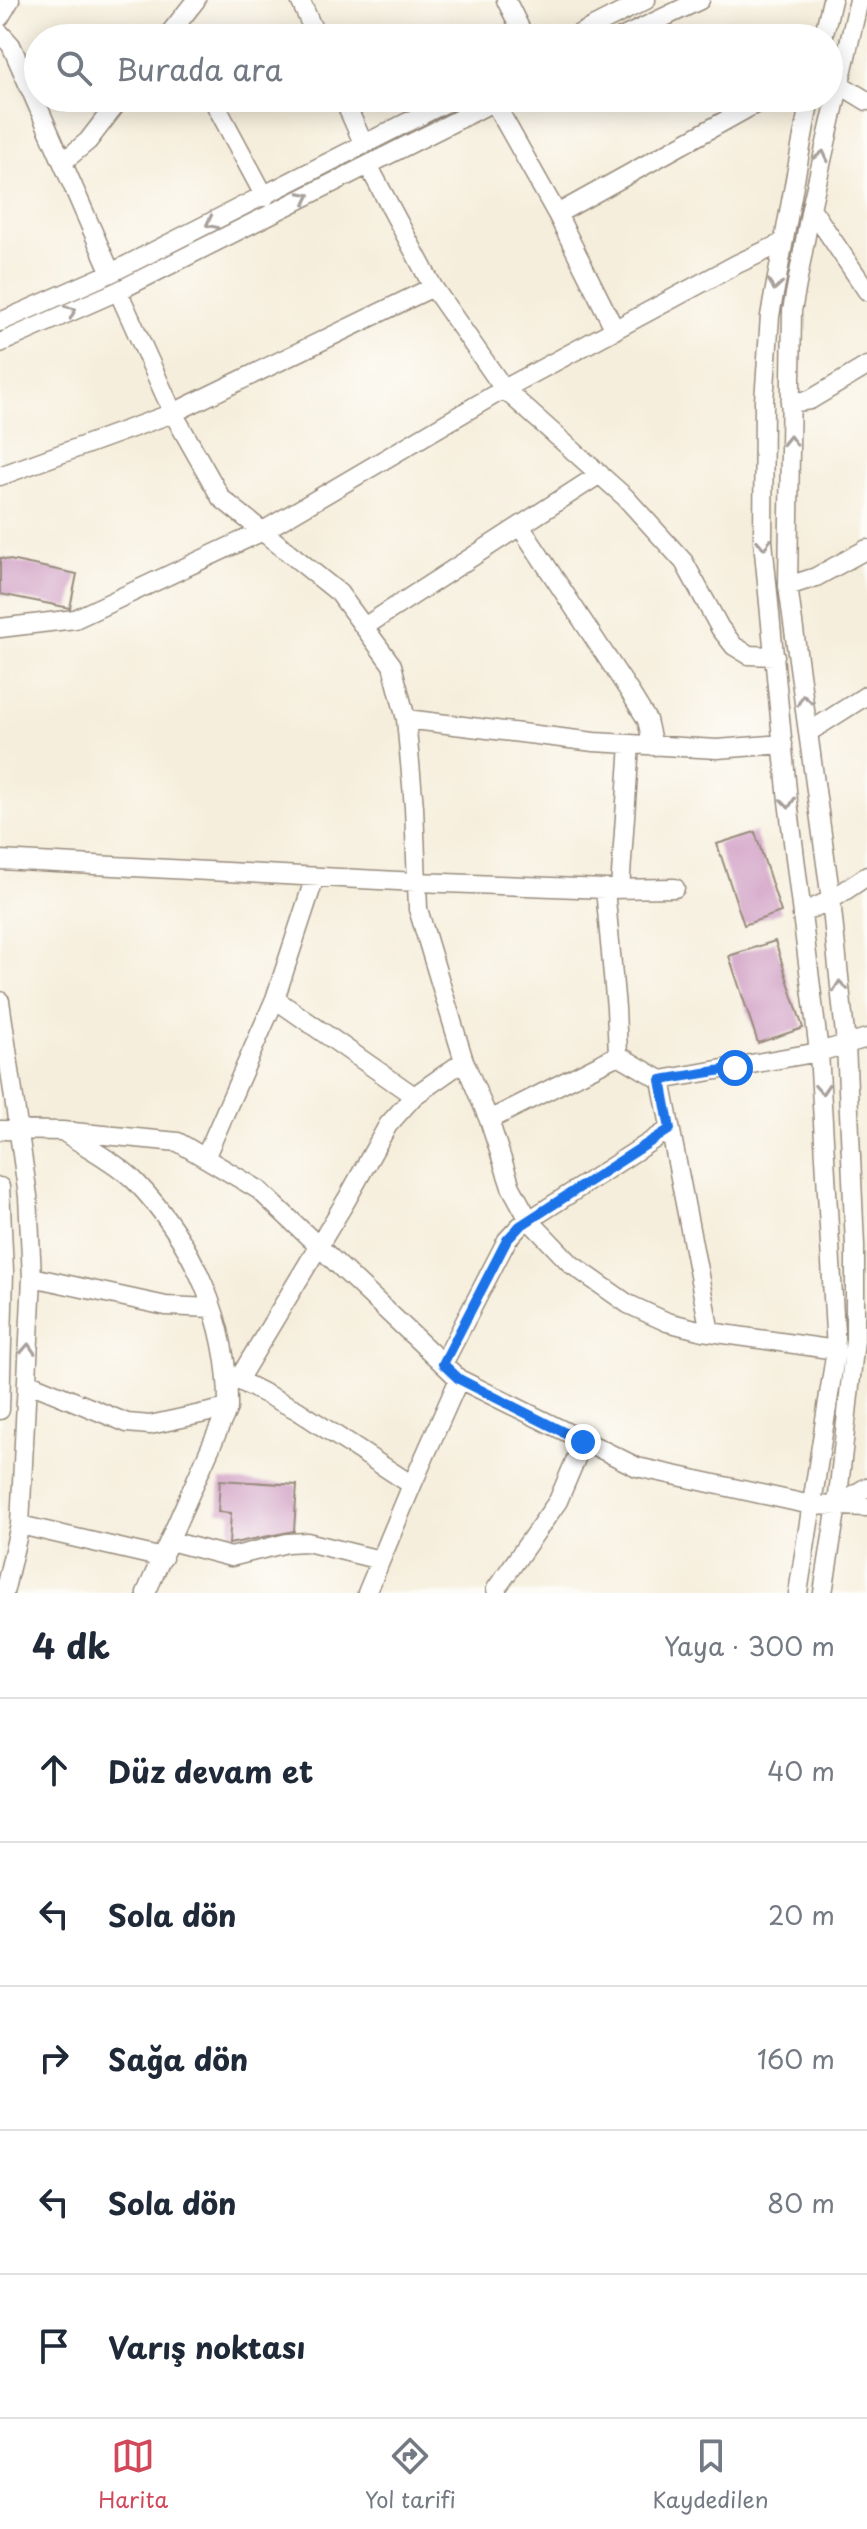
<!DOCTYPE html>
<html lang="tr">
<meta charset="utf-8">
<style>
:root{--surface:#fff;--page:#f6f6f7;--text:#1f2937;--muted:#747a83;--line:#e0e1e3;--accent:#d1495b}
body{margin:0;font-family:"Playpen Sans",sans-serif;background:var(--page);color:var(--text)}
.stop{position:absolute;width:24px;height:24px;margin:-18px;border:6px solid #1a73e8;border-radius:50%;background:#fff}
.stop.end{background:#1a73e8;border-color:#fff;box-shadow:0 2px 8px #0008}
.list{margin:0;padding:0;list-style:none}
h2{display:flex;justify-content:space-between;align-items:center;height:104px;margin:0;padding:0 32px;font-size:34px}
h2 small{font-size:26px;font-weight:400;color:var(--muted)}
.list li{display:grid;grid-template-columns:52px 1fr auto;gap:24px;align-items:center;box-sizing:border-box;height:144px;padding:0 32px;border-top:2px solid var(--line)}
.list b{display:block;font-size:30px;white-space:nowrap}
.list em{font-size:26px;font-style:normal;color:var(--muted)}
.icon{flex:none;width:44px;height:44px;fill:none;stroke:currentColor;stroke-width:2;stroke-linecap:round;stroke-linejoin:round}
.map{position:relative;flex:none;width:867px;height:1593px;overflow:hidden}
.search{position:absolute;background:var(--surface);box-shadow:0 4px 20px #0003;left:24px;right:24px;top:24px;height:88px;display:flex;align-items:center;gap:20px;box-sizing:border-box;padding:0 28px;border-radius:44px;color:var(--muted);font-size:30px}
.sheet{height:824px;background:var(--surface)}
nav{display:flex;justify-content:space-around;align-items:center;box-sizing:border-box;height:112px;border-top:2px solid var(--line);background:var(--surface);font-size:22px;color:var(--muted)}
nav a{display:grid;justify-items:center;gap:4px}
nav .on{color:var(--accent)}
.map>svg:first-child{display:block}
.building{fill:#c990bd}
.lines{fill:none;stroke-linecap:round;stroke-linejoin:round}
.minor-casing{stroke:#988c7d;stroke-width:21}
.minor{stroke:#fff;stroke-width:18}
.oneway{stroke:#a79f9a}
.route{stroke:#1a73e8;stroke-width:10}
</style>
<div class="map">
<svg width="867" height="1593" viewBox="0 0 867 1593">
<rect width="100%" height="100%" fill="#fdfcf7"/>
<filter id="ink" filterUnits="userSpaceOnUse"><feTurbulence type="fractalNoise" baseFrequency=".0125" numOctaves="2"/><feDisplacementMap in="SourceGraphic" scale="16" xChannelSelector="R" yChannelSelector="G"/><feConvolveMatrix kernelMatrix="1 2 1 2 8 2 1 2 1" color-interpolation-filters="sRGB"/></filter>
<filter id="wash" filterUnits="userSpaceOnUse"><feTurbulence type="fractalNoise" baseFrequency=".006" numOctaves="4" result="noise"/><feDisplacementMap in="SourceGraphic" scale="32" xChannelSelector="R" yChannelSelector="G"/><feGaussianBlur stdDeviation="1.8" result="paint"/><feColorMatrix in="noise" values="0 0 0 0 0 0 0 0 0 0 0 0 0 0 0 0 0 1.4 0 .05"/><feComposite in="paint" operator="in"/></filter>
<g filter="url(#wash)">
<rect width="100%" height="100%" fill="#f6eedc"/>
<g id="blocks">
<path class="building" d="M 0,558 L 77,574 L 70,608 L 0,594 Z
M 755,832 L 781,912 L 744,925 L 717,844 Z
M 775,941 L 803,1028 L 758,1043 L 729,956 Z
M 220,1480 L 297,1485 L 294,1531 L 229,1544 L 231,1513 L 218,1512 Z"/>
</g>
</g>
<g filter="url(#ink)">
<use href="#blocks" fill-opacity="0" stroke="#988c7d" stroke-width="2"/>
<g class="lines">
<defs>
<path id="minor" d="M 300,0 L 317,38
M 506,0 L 525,38
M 0,17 L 10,0
M 0,33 L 11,45 L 111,273
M 166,38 L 196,0
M 571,38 L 646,0
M 621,38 L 700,0
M 823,38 L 832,0
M 839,84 L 867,101
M 212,98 L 265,197
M 343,98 L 364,145
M 494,102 L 557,214 L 615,330
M 64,161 L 88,141 L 121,98
M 368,165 L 433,287 L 504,389 L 625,497 L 684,562 L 720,628 L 734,646 L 749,655 L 775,656
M 811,208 L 867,291
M 557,214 L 766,98
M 118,291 L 173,413 L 221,498 L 339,593 L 392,665 L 406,719 L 414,807 L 418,909 L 464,1061 L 489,1120 L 511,1187 L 529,1220 L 571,1264 L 628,1304 L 667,1322 L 703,1331 L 836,1350
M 0,322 L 111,273 L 455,98
M 0,343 L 118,291 L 501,98
M 790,403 L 810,400 L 867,366
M 0,476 L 173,413 L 433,287
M 520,526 L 631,694 L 647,720 L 653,746
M 788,586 L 816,577 L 867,549
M 364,627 L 600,474
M 0,628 L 75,619 L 263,531 L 504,389 L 737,264 L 782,243
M 406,719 L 594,742 L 717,749 L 783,744
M 809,732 L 867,695
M 0,860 L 417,882 L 605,889 L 616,1008 L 618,1055 L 661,1080 L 819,1052 L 867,1038
M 608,889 L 675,888
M 620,889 L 630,744
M 802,913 L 831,900 L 867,876
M 275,999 L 315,877
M 0,1001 L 28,1196 L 32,1277 L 20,1525 L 4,1593
M 661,1080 L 710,1332
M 489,1120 L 618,1055
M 0,1130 L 62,1131 L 178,1142 L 259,1190 L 459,1379 L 637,1467 L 811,1505 L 867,1507
M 64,1132 C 87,1148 116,1162 135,1181 C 194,1242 229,1323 228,1408 L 146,1593
M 205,1158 L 275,999 L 414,1096
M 0,1187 L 4,1272 L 0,1410
M 32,1277 L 166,1306 L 212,1308
M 443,1364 L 507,1240 L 520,1226 L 670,1129
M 228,1378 L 238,1380 L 297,1410 L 412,1485 L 367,1593
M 238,1380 L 347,1199 L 388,1125 L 414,1096 L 464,1061
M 27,1382 L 127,1423 L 150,1425 L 228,1408
M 412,1485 L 459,1379
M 837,1505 L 867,1487
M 20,1525 L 163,1558
M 170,1541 L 231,1557 L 287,1543 L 307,1542 L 380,1560
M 497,1593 L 496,1589 L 558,1501 L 583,1442
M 798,1593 L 836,1350 L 819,1052 L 788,801 L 763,541 L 764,401 L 770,316 L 810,98
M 823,1593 L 837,1505 L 855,1340 L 855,1246 L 846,1044 L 831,900 L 788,586 L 792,311 L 811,208 L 859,0"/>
</defs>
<use href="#minor" class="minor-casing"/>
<use href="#minor" class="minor"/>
</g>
<defs><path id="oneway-chevron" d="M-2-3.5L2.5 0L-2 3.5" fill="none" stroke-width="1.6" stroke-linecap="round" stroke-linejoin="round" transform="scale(2)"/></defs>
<g class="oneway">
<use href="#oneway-chevron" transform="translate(822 156) rotate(-77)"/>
<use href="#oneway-chevron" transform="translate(305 197) rotate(-27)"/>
<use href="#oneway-chevron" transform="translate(211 223) rotate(154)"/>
<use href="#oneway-chevron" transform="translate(775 285) rotate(99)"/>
<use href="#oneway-chevron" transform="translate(71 311) rotate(-24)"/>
<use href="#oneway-chevron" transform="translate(790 441) rotate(-89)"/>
<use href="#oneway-chevron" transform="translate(764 544) rotate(87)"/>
<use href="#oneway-chevron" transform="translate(804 700) rotate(-99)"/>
<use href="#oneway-chevron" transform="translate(788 803) rotate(84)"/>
<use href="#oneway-chevron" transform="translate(840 986) rotate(-96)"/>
<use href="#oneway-chevron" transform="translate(822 1089) rotate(86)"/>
<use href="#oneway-chevron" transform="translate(28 1349) rotate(-87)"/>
</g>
</g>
<g class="lines" filter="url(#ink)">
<path class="route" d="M 583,1442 L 459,1379 L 443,1364 L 507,1240 L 520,1226 L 670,1129 L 661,1080 L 735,1068"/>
</g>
</svg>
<div class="stop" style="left:735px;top:1068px"></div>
<div class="stop end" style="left:583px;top:1442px"></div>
<div class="search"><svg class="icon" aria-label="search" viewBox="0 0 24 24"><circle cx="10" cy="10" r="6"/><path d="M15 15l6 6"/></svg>Burada ara</div>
</div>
<section class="sheet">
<h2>4 dk<small>Yaya · 300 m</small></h2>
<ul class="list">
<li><svg class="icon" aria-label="ahead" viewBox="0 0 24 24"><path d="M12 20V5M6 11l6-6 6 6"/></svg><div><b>Düz devam et</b></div><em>40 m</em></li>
<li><svg class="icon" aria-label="left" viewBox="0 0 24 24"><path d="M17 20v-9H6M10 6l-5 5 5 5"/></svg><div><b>Sola dön</b></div><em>20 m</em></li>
<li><svg class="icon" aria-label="right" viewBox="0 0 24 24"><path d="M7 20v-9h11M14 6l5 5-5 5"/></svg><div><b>Sağa dön</b></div><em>160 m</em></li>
<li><svg class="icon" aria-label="left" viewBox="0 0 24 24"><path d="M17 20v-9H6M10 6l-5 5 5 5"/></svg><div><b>Sola dön</b></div><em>80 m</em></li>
<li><svg class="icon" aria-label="arrive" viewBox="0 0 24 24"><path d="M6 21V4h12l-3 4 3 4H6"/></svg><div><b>Varış noktası</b></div></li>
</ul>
</section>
<nav>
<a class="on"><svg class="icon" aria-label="map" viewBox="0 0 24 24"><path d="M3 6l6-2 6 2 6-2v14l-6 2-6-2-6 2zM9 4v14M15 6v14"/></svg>Harita</a>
<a><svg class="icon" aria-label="directions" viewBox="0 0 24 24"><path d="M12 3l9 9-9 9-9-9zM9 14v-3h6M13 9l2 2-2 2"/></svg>Yol tarifi</a>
<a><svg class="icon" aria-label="saved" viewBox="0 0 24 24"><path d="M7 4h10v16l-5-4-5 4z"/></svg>Kaydedilen</a>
</nav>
